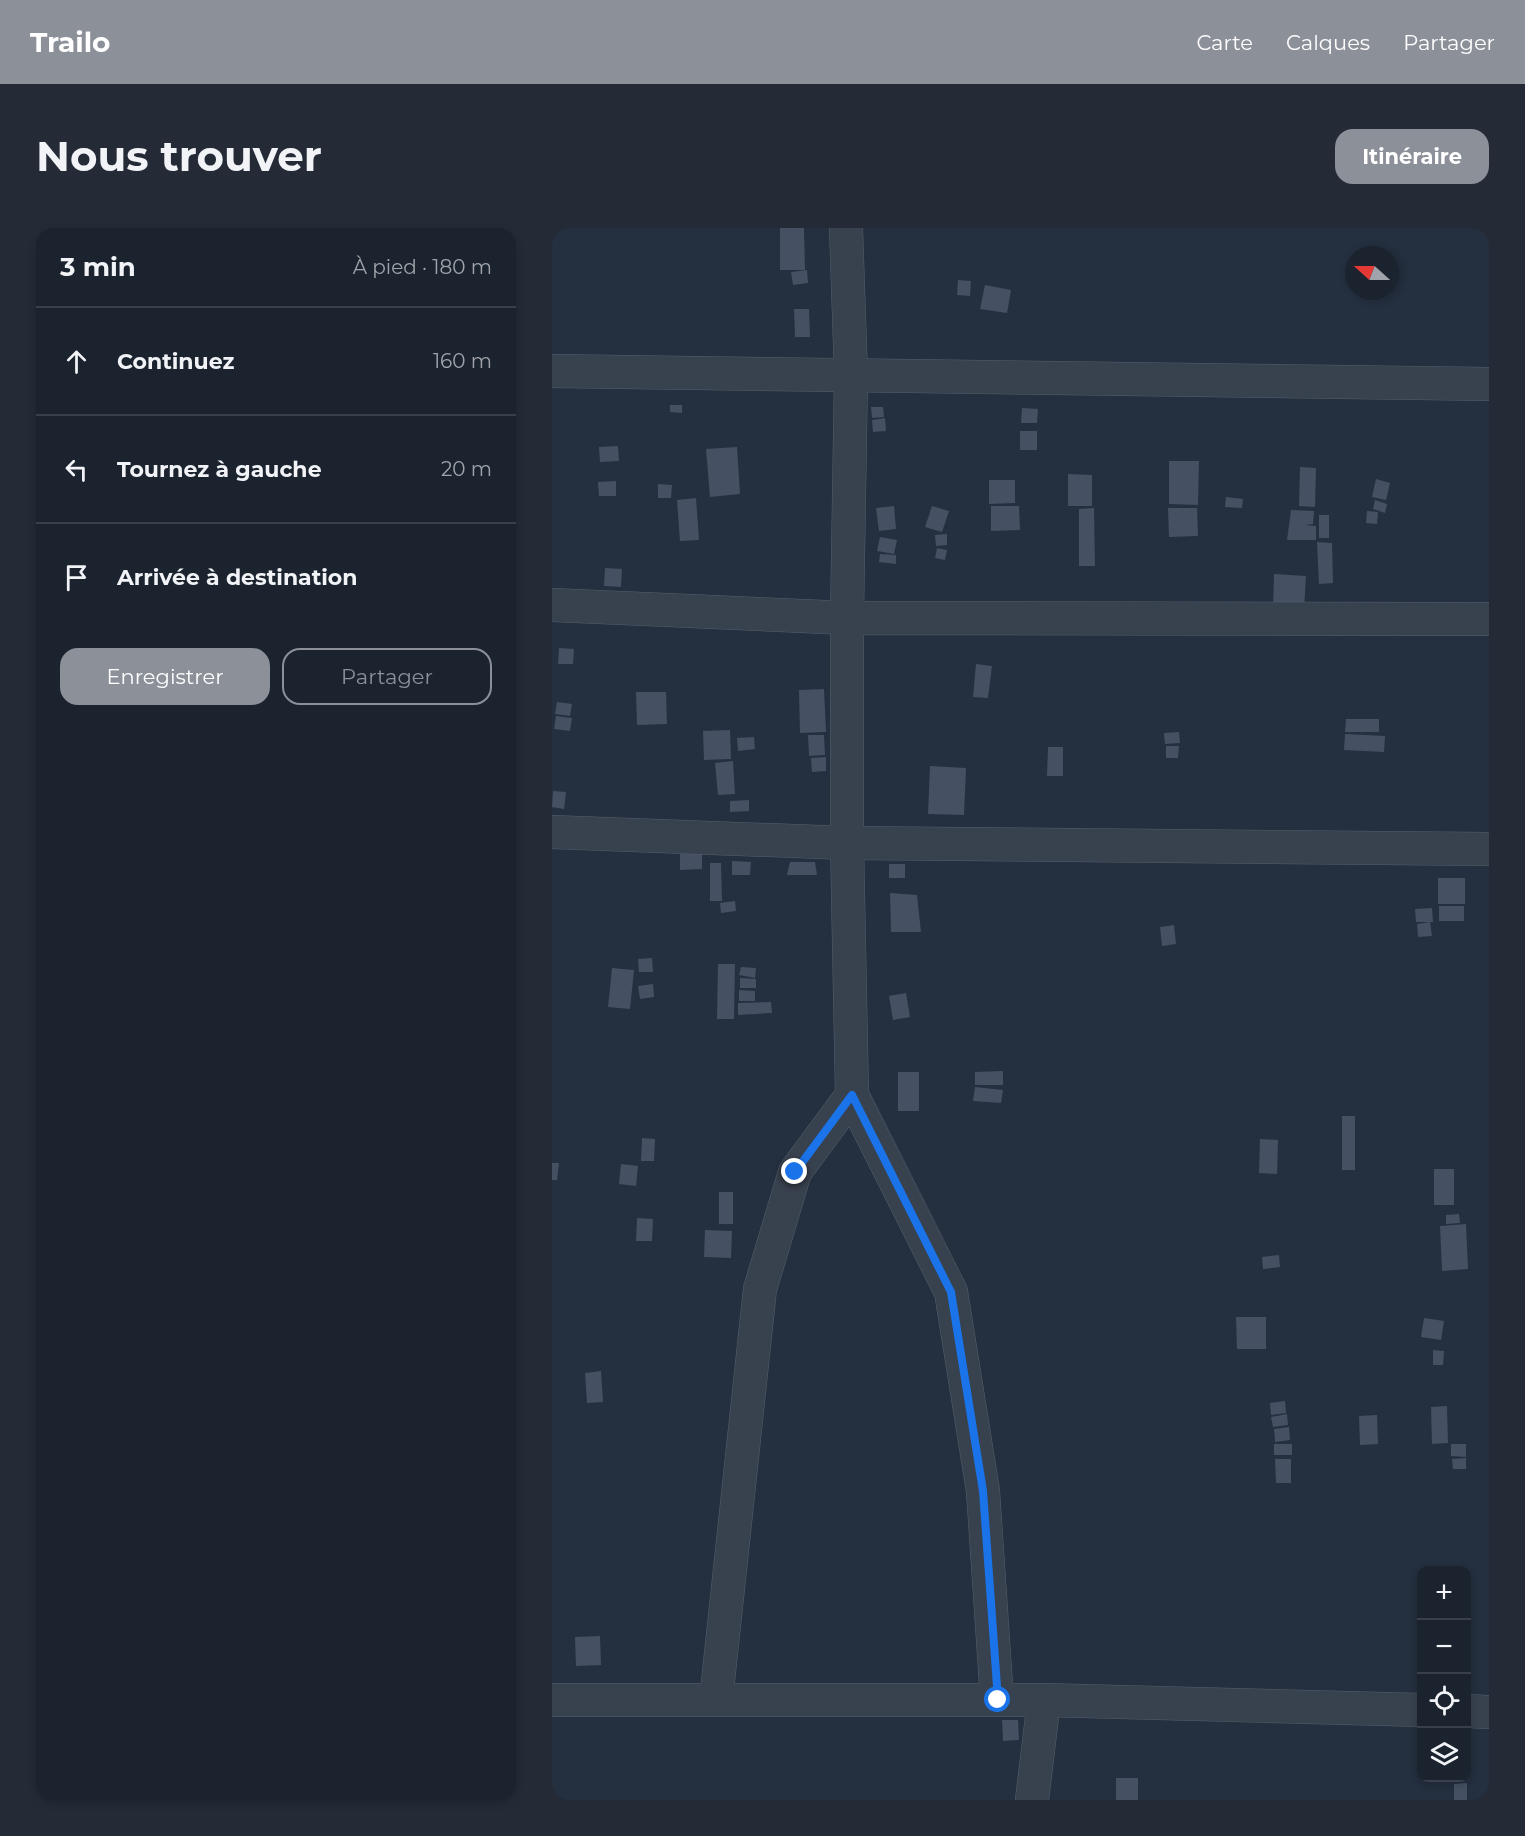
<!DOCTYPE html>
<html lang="fr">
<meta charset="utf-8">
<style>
:root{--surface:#1b232f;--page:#242b37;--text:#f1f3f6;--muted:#a0a4aa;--line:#39404b;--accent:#8c9099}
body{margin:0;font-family:Montserrat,sans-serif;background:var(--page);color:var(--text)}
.controls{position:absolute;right:18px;bottom:18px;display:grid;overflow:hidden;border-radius:12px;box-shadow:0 3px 9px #0003}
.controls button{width:54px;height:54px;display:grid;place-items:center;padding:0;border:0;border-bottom:2px solid var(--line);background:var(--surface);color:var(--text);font:30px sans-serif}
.compass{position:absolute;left:793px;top:18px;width:54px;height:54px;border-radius:50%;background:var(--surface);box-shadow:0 3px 9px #0003;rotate:291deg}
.stop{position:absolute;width:18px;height:18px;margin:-14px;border:4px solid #1a73e8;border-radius:50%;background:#fff}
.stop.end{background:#1a73e8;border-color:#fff;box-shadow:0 2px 6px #0008}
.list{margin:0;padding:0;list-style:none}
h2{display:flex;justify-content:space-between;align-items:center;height:78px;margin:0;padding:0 24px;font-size:26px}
h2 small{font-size:20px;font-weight:400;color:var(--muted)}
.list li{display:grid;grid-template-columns:39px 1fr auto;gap:18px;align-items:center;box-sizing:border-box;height:108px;padding:0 24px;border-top:2px solid var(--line)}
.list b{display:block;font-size:22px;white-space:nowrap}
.list em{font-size:20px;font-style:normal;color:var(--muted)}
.actions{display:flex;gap:12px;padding:18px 24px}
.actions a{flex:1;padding:14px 0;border:2px solid var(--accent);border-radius:18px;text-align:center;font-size:21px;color:var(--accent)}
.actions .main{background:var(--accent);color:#fff}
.icon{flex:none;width:33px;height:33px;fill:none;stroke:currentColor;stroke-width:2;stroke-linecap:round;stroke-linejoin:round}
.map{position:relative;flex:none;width:937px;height:1572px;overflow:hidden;border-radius:18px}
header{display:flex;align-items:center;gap:36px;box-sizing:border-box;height:84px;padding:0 30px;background:var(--accent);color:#fff}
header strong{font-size:28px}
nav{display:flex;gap:33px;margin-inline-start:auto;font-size:21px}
.intro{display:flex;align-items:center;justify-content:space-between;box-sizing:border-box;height:144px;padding:0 36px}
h1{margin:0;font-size:42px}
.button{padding:15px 27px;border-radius:18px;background:var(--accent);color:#fff;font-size:21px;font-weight:700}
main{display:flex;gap:36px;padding:0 36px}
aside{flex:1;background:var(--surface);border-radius:18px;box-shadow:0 3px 9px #0003}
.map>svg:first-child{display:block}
.building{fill:#455163}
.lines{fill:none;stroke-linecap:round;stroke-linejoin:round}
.minor-casing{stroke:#565f6c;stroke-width:34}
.minor{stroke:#38414e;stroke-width:33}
.route{stroke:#1a73e8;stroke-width:8}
</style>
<header>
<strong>Trailo</strong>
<nav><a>Carte</a><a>Calques</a><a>Partager</a></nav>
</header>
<div class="intro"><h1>Nous trouver</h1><a class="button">Itinéraire</a></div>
<main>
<aside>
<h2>3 min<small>À pied · 180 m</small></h2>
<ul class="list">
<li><svg class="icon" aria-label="ahead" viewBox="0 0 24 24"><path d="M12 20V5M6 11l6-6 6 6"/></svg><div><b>Continuez</b></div><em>160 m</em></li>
<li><svg class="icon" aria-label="left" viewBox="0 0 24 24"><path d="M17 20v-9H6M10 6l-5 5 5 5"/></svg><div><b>Tournez à gauche</b></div><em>20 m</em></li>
<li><svg class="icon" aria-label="arrive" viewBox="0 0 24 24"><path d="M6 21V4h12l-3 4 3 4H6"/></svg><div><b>Arrivée à destination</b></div></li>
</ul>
<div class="actions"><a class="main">Enregistrer</a><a>Partager</a></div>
</aside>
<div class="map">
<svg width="937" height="1572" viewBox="0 0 937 1572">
<rect width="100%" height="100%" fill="#242f3f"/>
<path class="building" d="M 228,0 L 252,0 L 253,42 L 228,42 Z
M 255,42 L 256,55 L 241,57 L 239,44 Z
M 406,52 L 419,53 L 418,68 L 405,67 Z
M 433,57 L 459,62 L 455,85 L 428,81 Z
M 242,81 L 257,81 L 258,109 L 243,109 Z
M 118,177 L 130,177 L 130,185 L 118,184 Z
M 319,179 L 331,179 L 332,189 L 320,190 Z
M 470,180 L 486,181 L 485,195 L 469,195 Z
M 333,190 L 334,203 L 321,204 L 320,192 Z
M 468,203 L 485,203 L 485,222 L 468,222 Z
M 66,218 L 67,233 L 48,234 L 47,219 Z
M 185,219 L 188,266 L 158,269 L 154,221 Z
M 617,233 L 647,233 L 646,277 L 617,276 Z
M 748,239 L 764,240 L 763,279 L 747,278 Z
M 516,246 L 540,247 L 540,278 L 516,278 Z
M 824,251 L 838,255 L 834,272 L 820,269 Z
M 437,252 L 463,252 L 463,275 L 437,276 Z
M 64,253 L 64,268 L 47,268 L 46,254 Z
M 106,256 L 120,257 L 119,270 L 106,270 Z
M 674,269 L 691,271 L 690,280 L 673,279 Z
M 144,270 L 147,312 L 128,313 L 125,272 Z
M 823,272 L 835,276 L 833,285 L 821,281 Z
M 342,278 L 344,301 L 327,303 L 324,280 Z
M 380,278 L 397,283 L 390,304 L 373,299 Z
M 439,278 L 467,278 L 468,302 L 439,303 Z
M 542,280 L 543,338 L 527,338 L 527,281 Z
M 616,280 L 645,280 L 646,308 L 617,309 Z
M 739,282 L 762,283 L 761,296 L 753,297 L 764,298 L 764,312 L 735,312 Z
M 815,283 L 826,284 L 825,296 L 814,295 Z
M 767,287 L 777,287 L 777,310 L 767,310 Z
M 395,306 L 395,317 L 384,318 L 383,307 Z
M 328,309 L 345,312 L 342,326 L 325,323 Z
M 765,314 L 780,315 L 781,355 L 767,356 Z
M 385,320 L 395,322 L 393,332 L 383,330 Z
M 328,326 L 344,327 L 344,336 L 327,334 Z
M 53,340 L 70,341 L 69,359 L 52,358 Z
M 722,346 L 754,348 L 752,381 L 721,379 Z
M 7,420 L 22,421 L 21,436 L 6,436 Z
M 424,436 L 440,438 L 436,470 L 421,469 Z
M 272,461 L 274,504 L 248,505 L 247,462 Z
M 84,464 L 114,464 L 115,496 L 85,497 Z
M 5,474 L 20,476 L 18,488 L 3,486 Z
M 4,488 L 20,490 L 18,503 L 2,501 Z
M 794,491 L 827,491 L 827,504 L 793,504 Z
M 178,502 L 179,531 L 152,532 L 151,503 Z
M 627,504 L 628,515 L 613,516 L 612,505 Z
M 793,506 L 833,508 L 832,524 L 792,522 Z
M 256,507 L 272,507 L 273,527 L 257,528 Z
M 202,509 L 203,521 L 186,523 L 185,510 Z
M 614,518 L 627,518 L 626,530 L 614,530 Z
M 496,519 L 511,519 L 511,548 L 495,548 Z
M 274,529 L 274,543 L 260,544 L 259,530 Z
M 181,533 L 183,566 L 166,567 L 163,535 Z
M 378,538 L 414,540 L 412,587 L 376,586 Z
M 1,563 L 14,564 L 12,581 L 0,579 Z
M 197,572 L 197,583 L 178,584 L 178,573 Z
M 150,625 L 150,641 L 128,642 L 128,626 Z
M 180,633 L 199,634 L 198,647 L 180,647 Z
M 238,634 L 263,634 L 265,647 L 235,647 Z
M 158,635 L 169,635 L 170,673 L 158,673 Z
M 337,636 L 353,636 L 353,650 L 337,650 Z
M 886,650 L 913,650 L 913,676 L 886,676 Z
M 338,665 L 365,667 L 369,704 L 339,704 Z
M 183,673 L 184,683 L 169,685 L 168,675 Z
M 887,678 L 912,678 L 912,693 L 887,693 Z
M 880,680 L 881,694 L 864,694 L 863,681 Z
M 878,694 L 880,708 L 866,709 L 865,696 Z
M 622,697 L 624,716 L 610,718 L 608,699 Z
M 100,730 L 101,744 L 87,744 L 86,731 Z
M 166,736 L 183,736 L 182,791 L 165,791 Z
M 189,739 L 204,740 L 203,750 L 187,747 Z
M 60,740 L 82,742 L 78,781 L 56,779 Z
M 188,750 L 204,751 L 204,760 L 188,760 Z
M 101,756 L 102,769 L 88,771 L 86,758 Z
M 187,762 L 203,763 L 203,773 L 187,773 Z
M 354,765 L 358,789 L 341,792 L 337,768 Z
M 219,774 L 220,785 L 186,787 L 186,775 Z
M 451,843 L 451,857 L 423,857 L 423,844 Z
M 346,844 L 367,844 L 367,883 L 346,883 Z
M 423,859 L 451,862 L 449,875 L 421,873 Z
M 790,888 L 803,888 L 803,942 L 790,942 Z
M 90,910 L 103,911 L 102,933 L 89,933 Z
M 708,911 L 726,912 L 725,946 L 707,945 Z
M 0,935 L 7,935 L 5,952 L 0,952 Z
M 69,936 L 86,938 L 84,958 L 67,956 Z
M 882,941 L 902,941 L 902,977 L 882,977 Z
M 167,964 L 181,964 L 181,996 L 167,996 Z
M 907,986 L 908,995 L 894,996 L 894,987 Z
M 85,990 L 101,991 L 100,1013 L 84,1013 Z
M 914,996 L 916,1041 L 890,1043 L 888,998 Z
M 153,1002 L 180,1003 L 179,1030 L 152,1029 Z
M 727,1027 L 728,1039 L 711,1041 L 710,1029 Z
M 684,1089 L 714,1089 L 714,1121 L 685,1121 Z
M 872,1090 L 892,1093 L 889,1112 L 869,1109 Z
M 881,1122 L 892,1123 L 891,1137 L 881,1137 Z
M 49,1143 L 51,1174 L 35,1175 L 33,1145 Z
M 733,1173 L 734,1185 L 719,1187 L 718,1175 Z
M 895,1178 L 896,1215 L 880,1216 L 879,1179 Z
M 735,1186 L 736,1197 L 721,1199 L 719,1189 Z
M 825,1187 L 826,1216 L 808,1217 L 807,1188 Z
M 737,1199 L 738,1212 L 723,1214 L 722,1201 Z
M 722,1216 L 740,1216 L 740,1227 L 722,1227 Z
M 899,1216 L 914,1216 L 914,1229 L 899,1228 Z
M 914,1230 L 914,1241 L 901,1241 L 900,1231 Z
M 723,1231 L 739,1231 L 739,1255 L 724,1255 Z
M 48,1408 L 49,1437 L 24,1438 L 23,1409 Z
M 450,1492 L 466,1492 L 467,1512 L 451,1513 Z
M 564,1550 L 586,1550 L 586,1572 L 564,1572 Z
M 915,1555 L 915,1572 L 902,1572 L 902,1556 Z"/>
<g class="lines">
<defs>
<path id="minor" d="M 294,0 L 299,147 L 295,390 L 295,615 L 300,867 L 399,1064 L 431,1263 L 445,1472
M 0,143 L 937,156
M 0,377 L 295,390 L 937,391
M 0,604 L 295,615 L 937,621
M 0,1472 L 492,1472 L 870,1482
M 164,1472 L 208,1061 L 243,944 L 300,867
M 914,1483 L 937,1484
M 480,1572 L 492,1472"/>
</defs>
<use href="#minor" class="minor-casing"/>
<use href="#minor" class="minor"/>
</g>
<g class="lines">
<path class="route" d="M 243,944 L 300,867 L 399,1064 L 431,1263 L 446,1472"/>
</g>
</svg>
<div class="controls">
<button>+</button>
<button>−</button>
<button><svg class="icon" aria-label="locate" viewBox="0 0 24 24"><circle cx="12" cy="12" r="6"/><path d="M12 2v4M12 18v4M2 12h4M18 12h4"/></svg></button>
<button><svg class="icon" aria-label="layers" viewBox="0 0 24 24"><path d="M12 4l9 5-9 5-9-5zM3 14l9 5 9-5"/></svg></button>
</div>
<svg class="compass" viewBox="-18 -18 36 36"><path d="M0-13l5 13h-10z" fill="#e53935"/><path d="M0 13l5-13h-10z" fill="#a0a4aa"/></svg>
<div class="stop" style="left:446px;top:1472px"></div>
<div class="stop end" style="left:243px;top:944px"></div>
</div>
</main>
